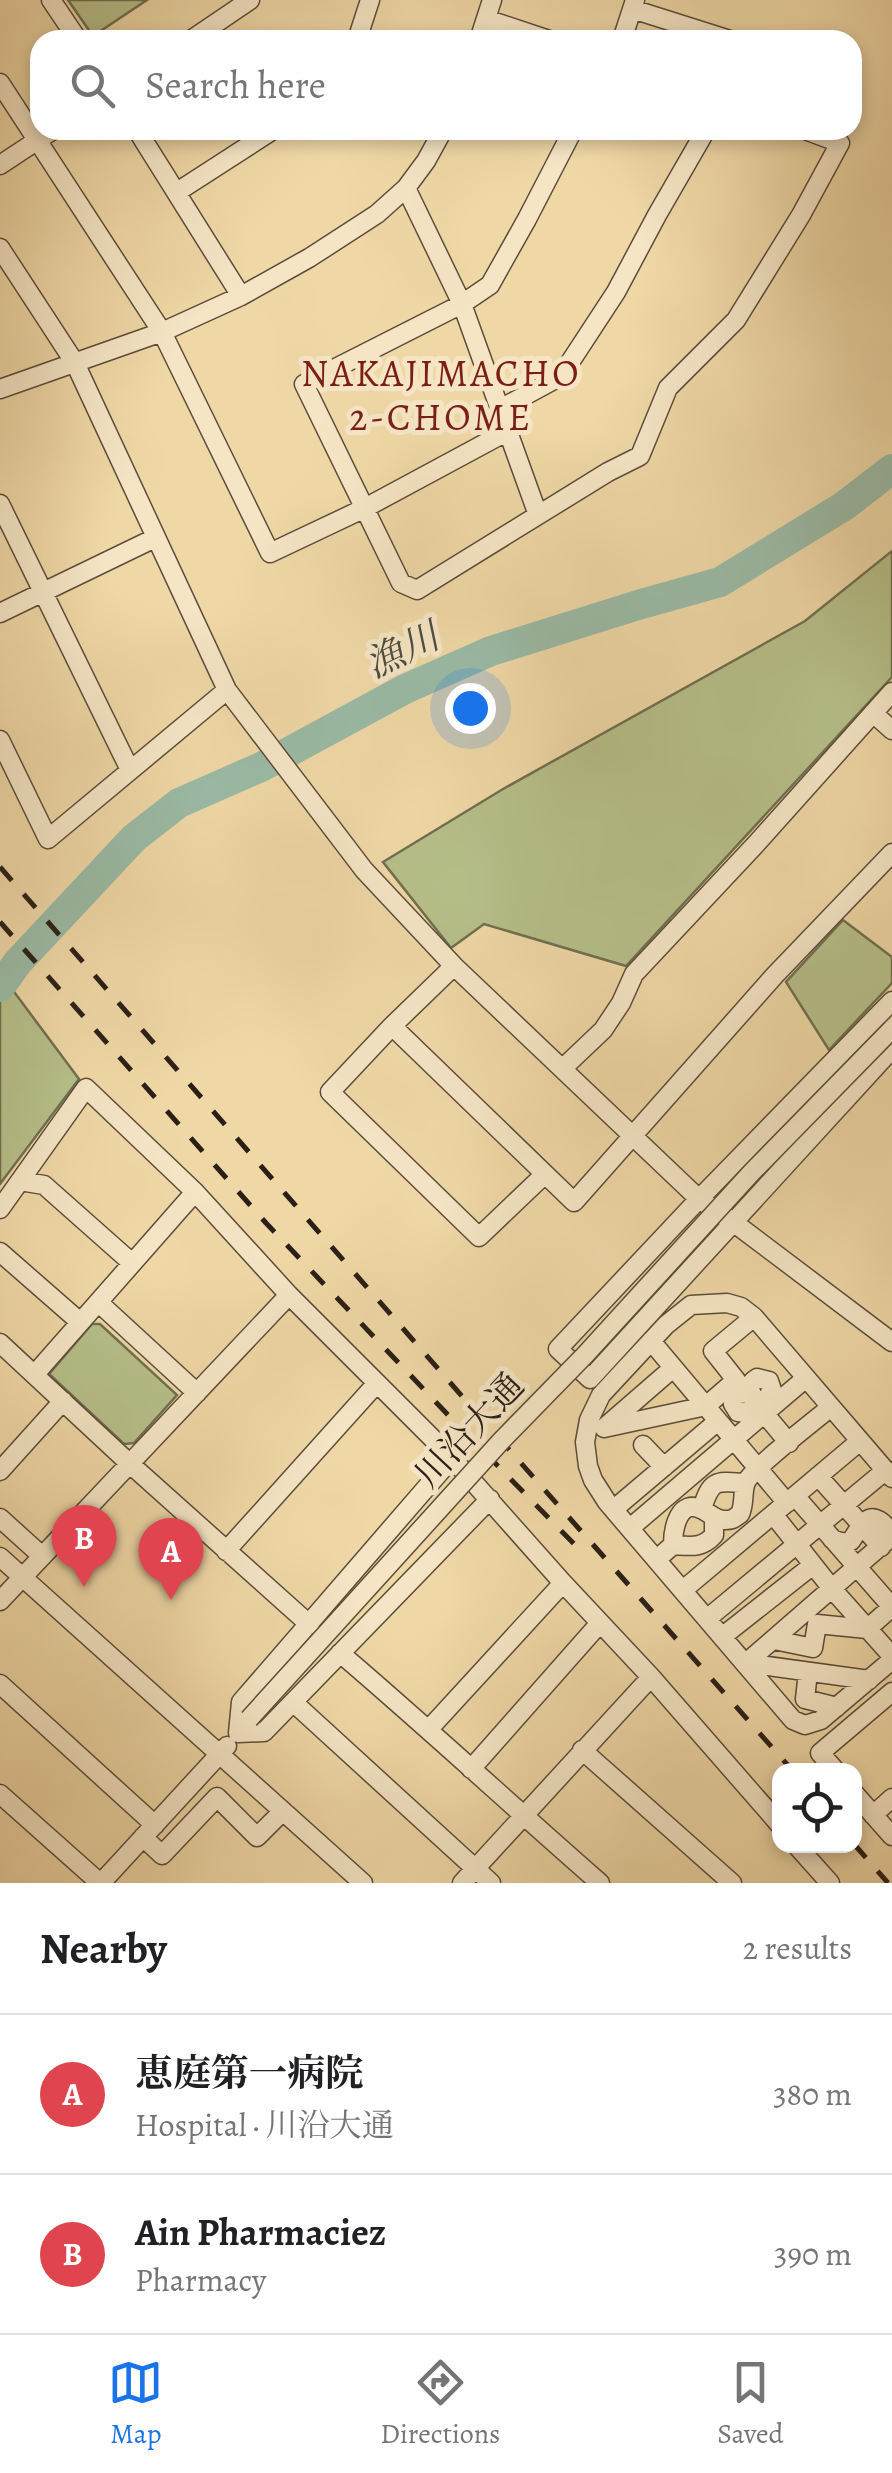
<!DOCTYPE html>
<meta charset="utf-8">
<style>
:root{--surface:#fff;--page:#f2f2f2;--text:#202124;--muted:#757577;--line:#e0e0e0;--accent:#1a73e8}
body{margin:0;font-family:Alegreya,"Noto Serif JP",serif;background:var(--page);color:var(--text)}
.controls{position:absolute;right:30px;bottom:30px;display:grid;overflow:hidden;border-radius:20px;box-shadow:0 5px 15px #0003}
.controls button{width:90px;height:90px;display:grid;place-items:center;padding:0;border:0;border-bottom:2px solid var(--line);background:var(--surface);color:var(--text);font:50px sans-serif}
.you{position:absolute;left:470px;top:708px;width:35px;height:35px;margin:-25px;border:8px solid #fff;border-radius:50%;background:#1a73e8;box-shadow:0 0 0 15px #1a73e833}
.badge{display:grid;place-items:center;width:65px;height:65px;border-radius:50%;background:var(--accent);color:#fff;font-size:32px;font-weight:700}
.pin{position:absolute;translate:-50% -82px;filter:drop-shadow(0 2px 5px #0008)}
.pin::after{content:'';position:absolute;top:52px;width:35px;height:30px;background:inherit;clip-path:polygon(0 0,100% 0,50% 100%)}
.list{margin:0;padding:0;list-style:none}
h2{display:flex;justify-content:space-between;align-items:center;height:130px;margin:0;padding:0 40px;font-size:42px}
h2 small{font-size:32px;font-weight:400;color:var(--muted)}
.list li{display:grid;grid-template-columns:65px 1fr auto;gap:30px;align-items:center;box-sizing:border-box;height:160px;padding:0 40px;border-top:2px solid var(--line)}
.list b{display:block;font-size:38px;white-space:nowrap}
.list p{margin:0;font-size:32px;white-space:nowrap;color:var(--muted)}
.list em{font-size:32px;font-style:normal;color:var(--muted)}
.icon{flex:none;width:55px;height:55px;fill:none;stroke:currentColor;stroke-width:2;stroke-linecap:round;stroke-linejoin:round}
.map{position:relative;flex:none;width:892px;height:1883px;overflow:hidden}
.search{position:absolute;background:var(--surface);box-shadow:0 5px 15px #0003;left:30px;right:30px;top:30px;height:110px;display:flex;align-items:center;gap:25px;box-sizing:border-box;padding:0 35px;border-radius:30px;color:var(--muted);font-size:38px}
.sheet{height:450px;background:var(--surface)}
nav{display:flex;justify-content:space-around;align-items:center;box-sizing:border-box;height:140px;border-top:2px solid var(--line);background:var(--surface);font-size:28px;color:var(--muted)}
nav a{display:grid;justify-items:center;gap:5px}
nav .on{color:var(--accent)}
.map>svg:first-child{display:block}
.green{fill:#b6bf89;stroke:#706f50;stroke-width:2.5}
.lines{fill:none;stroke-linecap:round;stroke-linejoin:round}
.river{stroke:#9abaa5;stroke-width:30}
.minor-casing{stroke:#5b4d3b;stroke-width:21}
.minor{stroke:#f5e5c5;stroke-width:18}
.rail{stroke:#2a1f17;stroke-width:5;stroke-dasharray:18 18;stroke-linecap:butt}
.minor-bridge-casing{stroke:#5b4d3b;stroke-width:21;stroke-linecap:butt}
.minor-bridge{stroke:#f5e5c5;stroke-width:18}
.labels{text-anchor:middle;stroke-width:10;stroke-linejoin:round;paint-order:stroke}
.street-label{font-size:35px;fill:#2a1f17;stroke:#f5e5c5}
.neighbourhood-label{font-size:38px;letter-spacing:2.5px;fill:#7a1f14;stroke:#f5e5c5}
.water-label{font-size:38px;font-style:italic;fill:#4c4e42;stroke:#f5e5c5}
</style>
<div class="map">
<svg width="892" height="1883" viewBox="0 0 892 1883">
<rect width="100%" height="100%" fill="#efd7a6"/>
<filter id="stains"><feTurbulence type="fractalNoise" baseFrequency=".002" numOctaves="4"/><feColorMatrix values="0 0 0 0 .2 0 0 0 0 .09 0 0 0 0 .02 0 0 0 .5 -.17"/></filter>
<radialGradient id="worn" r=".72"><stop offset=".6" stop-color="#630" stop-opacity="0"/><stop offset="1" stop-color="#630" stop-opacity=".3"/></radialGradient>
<path class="green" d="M 68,0 L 147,0 L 93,36 Z
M 892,551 L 892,677 L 626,966 L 484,924 L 451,948 L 383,862 L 503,789 L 805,621 Z
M 843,920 L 892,957 L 892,983 L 829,1050 L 786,982 Z
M 0,973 L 79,1079 L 0,1184 Z
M 92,1324 L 100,1324 L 177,1395 L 134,1443 L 124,1444 L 49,1374 Z"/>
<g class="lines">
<path class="river" d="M 0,987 L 18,962 L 134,838 L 179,803 L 261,767 L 405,689 L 491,651 L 638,605 L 720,582 L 844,506 L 892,469"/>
<defs>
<path id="minor" d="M 51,0 L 78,40
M 632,9 L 730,40
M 486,19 L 549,40
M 191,40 L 250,0
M 357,40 L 370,0
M 479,40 L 492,0
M 622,40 L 635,0
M 0,83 L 162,332 L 270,553 L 365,508 L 508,431
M 137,130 L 241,296
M 0,165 L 53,130
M 406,188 L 462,304 L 304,384 L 401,583 L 417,590 L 608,472 L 640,456 L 668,388 L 736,320 L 801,215 L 840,143 L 805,130
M 177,192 L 273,130
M 0,248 L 75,363 L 227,690 L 364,870 L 454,966 L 699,1199 L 733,1222 L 892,1342
M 0,389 L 162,332 L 241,296 L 309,258 L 377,214 L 406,188 L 426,161 L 443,130
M 500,409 L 561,376 L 616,292 L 657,215 L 706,130
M 0,504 L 130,770
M 538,515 L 462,304 L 490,285 L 527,219 L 573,130
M 0,613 L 155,538
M 873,713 L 892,730
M 0,740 L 48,839 L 227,690
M 454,966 L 392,1026 L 574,1202 L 775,975 L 892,853
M 892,1001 L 699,1199 L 558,1349 L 590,1379 L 892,1049
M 392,1026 L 330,1092 L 479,1237 L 544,1175
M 563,1068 L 603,1030 L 621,1003 L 634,974 L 756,844 L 892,692
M 20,1181 L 44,1185 L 132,1263
M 0,1209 L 86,1088 L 195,1192 L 289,1295 L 452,1458 L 563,1583 L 651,1677 L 780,1825
M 0,1252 L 80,1322
M 98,1302 L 197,1393
M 651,1341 L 787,1503
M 0,1343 L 129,1463 L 310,1625
M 35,1374 L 195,1192
M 750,1393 L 738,1394 L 733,1404 L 738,1412 L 747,1413 L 754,1406 C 755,1394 743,1386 757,1378 L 769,1381 L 772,1390 L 767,1398 L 758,1400 L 753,1397
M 764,1413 L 789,1443
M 605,1427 L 673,1368
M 604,1428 L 706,1406 L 736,1380 L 713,1351 L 754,1317
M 643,1445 L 664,1467
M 452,1458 L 241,1702 L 238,1733 L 264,1732 L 490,1499
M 0,1471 L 63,1401
M 818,1476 L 881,1547
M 892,1478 L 754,1317 L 741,1307 L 727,1303 L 691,1305 L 666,1325 L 601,1395 L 589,1420 L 585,1442 L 588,1466 L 593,1480 L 607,1502 L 793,1720 L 805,1725 L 821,1720 L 892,1660
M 614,1509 L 718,1421
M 702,1509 C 711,1479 716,1481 745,1483
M 773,1514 L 833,1590 L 892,1656
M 0,1518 L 42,1556
M 630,1528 L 806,1378
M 832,1539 L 844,1543 L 851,1541 C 865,1519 871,1507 892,1533
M 673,1545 C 690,1546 702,1549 714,1535 L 714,1518
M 226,1551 L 377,1383
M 0,1557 L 363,1883
M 657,1559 L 673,1545 C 673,1528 679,1497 703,1510 C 711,1514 715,1520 725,1520 C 734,1520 734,1518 740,1514 C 745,1504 742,1491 746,1482 C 753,1468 815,1420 831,1407
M 683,1590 L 860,1441
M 0,1601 L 289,1295
M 708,1618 L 886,1470
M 723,1636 L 813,1565
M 774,1640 L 813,1648 L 817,1624 L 867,1629 L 892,1607 L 795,1496
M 340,1653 C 428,1728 513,1807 600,1883
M 746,1663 L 892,1536
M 746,1663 L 869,1680
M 808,1672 L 805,1699 L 837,1707
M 0,1684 L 155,1825
M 293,1702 L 491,1883
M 429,1729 L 563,1583
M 582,1750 L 732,1883
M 471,1769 L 600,1623
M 835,1770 L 820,1753 L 892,1692
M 854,1793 L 892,1836
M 0,1794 L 100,1883
M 873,1815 L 892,1798
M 143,1837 L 162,1855 L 217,1797 L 257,1837 L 283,1811
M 797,1846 L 830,1883
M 101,1883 L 227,1746
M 462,1883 L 651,1677"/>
</defs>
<use href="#minor" class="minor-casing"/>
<use href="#minor" class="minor"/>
<path class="rail" d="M 0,867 L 468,1403 L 792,1770
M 0,922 L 266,1223 L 450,1417 L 580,1550
M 854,1844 L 888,1883"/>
<defs>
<path id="minor-bridge" d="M 249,1719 L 502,1440 L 585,1355 L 752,1172 L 892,1029"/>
</defs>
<use href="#minor-bridge" class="minor-bridge-casing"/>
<use href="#minor-bridge" class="minor-bridge"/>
</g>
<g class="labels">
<g class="street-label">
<text transform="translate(469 1430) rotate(-47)" y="12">川沿大通</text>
</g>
<g class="neighbourhood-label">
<text x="441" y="386">NAKAJIMACHO<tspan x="441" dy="44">2-CHOME</tspan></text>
</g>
<g class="water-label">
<text transform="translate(402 650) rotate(-26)" y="13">漁川</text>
</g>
</g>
<rect width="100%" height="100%" filter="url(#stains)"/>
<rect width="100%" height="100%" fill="url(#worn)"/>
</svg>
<div class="controls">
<button><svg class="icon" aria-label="locate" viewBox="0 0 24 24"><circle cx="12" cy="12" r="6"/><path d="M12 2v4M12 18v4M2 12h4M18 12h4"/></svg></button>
</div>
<div class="you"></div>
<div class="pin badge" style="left:171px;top:1600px;background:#e0444e">A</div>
<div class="pin badge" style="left:84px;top:1587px;background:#e0444e">B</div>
<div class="search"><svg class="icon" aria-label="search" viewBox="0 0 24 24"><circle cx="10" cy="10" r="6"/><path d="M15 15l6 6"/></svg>Search here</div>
</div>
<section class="sheet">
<h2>Nearby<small>2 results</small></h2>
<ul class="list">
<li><span class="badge" style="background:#e0444e">A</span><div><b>恵庭第一病院</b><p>Hospital · 川沿大通</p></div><em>380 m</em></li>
<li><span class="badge" style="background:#e0444e">B</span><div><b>Ain Pharmaciez</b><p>Pharmacy</p></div><em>390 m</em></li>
</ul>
</section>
<nav>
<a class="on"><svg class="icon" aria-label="map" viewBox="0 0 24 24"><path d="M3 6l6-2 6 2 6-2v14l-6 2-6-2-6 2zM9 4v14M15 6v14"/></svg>Map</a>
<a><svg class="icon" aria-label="directions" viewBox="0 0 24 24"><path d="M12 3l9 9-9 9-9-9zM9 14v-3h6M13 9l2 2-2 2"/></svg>Directions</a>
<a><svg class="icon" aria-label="saved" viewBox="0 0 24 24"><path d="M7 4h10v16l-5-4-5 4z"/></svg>Saved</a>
</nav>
